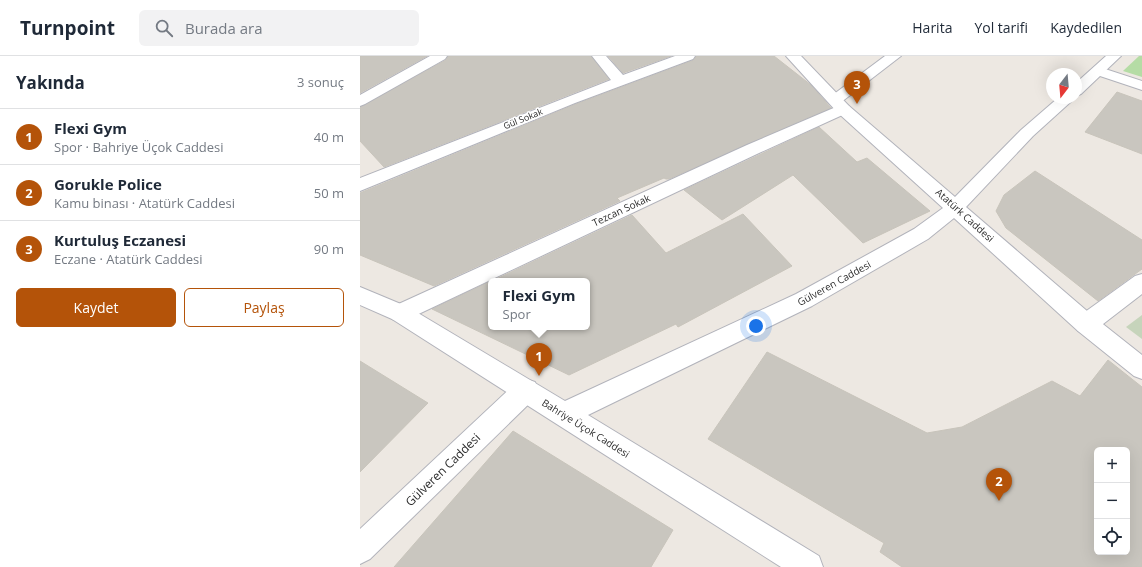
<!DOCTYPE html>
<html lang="tr">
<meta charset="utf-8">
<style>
:root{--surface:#fff;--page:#f2f2f3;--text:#1f2937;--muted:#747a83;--line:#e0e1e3;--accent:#b45309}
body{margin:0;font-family:"Open Sans",sans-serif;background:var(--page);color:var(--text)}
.controls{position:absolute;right:12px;bottom:12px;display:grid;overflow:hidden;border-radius:6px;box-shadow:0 4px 16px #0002}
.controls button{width:36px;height:36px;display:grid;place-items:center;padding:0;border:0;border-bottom:1px solid var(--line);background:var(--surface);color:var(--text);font:20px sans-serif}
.compass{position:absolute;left:686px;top:12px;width:36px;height:36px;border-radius:50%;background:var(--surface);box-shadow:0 4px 16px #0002;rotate:196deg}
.you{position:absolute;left:396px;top:270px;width:14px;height:14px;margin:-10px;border:3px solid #fff;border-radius:50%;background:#1a73e8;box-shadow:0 0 0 6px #1a73e833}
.badge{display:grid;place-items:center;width:26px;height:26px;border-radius:50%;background:var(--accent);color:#fff;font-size:13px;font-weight:700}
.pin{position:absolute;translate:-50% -33px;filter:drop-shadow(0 1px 2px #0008)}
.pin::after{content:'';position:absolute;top:21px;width:14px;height:12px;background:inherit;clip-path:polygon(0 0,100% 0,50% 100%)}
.popup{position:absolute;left:128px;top:222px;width:102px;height:52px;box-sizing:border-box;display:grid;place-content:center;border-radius:6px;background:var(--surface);filter:drop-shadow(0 1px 3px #0005);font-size:13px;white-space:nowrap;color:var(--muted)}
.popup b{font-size:15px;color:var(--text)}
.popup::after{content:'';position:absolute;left:50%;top:100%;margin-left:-8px;border:8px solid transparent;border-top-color:var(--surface)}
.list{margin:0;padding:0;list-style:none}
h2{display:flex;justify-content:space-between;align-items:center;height:52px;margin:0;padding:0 16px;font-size:17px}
h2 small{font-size:13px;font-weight:400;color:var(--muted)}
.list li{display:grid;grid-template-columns:26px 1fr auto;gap:12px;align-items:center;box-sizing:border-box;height:56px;padding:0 16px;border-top:1px solid var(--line)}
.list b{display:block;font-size:15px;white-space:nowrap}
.list p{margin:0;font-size:13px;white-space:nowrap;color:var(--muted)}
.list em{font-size:13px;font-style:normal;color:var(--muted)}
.actions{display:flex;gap:8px;padding:12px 16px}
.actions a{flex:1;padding:9px 0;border:1px solid var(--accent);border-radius:6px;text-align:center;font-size:14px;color:var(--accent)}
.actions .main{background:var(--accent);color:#fff}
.icon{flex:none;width:22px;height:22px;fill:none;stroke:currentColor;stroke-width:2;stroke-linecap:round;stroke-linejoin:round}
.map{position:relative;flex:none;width:782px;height:511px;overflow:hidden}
header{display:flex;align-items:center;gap:24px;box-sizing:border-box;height:56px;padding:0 20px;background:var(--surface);border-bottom:1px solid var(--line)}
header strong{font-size:19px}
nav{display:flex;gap:22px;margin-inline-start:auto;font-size:14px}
.search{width:280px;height:36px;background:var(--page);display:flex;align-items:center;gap:10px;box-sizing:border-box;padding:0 14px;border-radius:6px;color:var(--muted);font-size:15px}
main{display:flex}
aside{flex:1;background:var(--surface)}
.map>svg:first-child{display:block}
.green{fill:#b5dca5}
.cemetery{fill:#c6d4bb}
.building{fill:#c9c6bf;stroke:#c8c4bb;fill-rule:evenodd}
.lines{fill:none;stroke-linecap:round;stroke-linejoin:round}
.street-casing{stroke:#b2b3bb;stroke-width:2}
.secondary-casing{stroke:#b2b3bb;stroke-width:2}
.street{fill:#fff;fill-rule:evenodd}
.secondary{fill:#fff;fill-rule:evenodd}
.labels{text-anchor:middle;stroke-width:3;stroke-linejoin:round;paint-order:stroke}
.far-street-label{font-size:9px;fill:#2d2d2d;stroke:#fff}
.street-label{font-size:10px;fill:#2d2d2d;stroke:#fff}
.near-street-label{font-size:12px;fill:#2d2d2d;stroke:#fff}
</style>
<header>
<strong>Turnpoint</strong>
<div class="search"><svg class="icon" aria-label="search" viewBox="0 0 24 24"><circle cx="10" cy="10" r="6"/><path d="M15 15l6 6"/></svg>Burada ara</div>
<nav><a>Harita</a><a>Yol tarifi</a><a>Kaydedilen</a></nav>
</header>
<main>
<aside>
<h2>Yakında<small>3 sonuç</small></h2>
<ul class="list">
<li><span class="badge">1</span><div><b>Flexi Gym</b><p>Spor · Bahriye Üçok Caddesi</p></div><em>40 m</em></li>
<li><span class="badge">2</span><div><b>Gorukle Police</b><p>Kamu binası · Atatürk Caddesi</p></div><em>50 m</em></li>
<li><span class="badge">3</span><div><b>Kurtuluş Eczanesi</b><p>Eczane · Atatürk Caddesi</p></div><em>90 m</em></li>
</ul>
<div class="actions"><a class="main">Kaydet</a><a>Paylaş</a></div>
</aside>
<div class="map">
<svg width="782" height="511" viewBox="0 0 782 511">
<rect width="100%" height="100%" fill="#ede8e2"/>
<path class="green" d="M 779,0 L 782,0 L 782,21 L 763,15 Z"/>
<path class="cemetery" d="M 782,259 L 782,283 L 766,271 Z"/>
<path class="building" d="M 0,0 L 67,0 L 0,37 Z
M 88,0 L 231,0 L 249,23 L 24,111 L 0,85 L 0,51 L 86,4 Z
M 248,0 L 311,0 L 263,17 Z
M 336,0 L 414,0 L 451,29 L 471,52 L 309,123 L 306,123 L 304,122 L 257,142 L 260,145 L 74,230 L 0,199 L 0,137 L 216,48 L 334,4 Z
M 757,36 L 782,45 L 782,98 L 725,76 Z
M 459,71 L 497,106 L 507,102 L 570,155 L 503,187 L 433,119 L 362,164 L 324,134 Z
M 675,115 L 782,184 L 782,213 L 738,245 L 646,172 L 636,155 L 644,139 Z
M 383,158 L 432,210 L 318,271 L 316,268 L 209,319 L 72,253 L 131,225 L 131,271 L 227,271 L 227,225 L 132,225 L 272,159 L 306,197 Z
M 407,296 L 567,377 L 602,371 L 692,325 L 720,340 L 748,304 L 782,331 L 782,511 L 542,511 L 520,496 L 524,487 L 348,383 ZM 737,394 L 767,394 L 767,496 L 737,496 Z
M 0,305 L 68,347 L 0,416 Z
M 153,375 L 313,474 L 291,511 L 34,511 Z"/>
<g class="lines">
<defs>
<path id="street" d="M 70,0 L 87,0 L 85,3 L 5,48 L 0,50 L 0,39 Z
M 232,0 L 246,0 L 263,19 L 315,0 L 335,0 L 333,3 L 215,47 L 0,135 L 0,122 L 251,24 Z
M 525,0 L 541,0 L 480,47 L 475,49 L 470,47 L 467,44 L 470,41 Z
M 739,11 L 782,25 L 782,34 L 734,18 L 732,15 L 734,12 Z
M 483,48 L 489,50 L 491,53 L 489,56 L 399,97 L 48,263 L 40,266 L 32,263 L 29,257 L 32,251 L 387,89 Z
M 782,218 L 782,238 L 734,275 L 726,277 L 718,275 L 715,268 L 718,261 L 775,220 Z
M 166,323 L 175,326 L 178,334 L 175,342 L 10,503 L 0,508 L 0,473 L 157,326 Z"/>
<path id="secondary" d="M 426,0 L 441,0 L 489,50 L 595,141 L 661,74 L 698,42 L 715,42 L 673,80 L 606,151 L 734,261 L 782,299 L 782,323 L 774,320 L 718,275 L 594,162 L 568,183 L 452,250 L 228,359 L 459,500 L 463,511 L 421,511 L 32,263 L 0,249 L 0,231 L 48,251 L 205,345 L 436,238 L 554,173 L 583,152 L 477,56 Z
M 746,0 L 761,0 L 721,38 L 716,40 L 716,27 Z"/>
</defs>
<use href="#street" class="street-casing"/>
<use href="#secondary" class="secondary-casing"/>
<use href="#street" class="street"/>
<use href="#secondary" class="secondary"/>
</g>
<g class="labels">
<g class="far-street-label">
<text transform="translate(163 63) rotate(-22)" y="3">Gül Sokak</text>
</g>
<g class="street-label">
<text transform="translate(261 154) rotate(-25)" y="4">Tezcan Sokak</text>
<text transform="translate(605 159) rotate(42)" y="4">Atatürk Caddesi</text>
<text transform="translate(474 227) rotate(-29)" y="4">Gülveren Caddesi</text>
<text transform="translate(226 372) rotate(32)" y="4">Bahriye Üçok Caddesi</text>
</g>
<g class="near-street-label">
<text transform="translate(83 414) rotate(-44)" y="4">Gülveren Caddesi</text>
</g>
</g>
</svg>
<div class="controls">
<button>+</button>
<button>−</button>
<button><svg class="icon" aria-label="locate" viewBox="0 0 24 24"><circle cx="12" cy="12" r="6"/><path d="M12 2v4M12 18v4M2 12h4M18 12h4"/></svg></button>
</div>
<svg class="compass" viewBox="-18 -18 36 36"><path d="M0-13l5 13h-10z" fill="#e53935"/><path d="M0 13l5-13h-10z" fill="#747a83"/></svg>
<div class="you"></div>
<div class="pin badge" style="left:179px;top:320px">1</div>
<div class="popup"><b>Flexi Gym</b>Spor</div>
<div class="pin badge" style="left:639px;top:445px">2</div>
<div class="pin badge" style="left:497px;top:48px">3</div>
</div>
</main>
